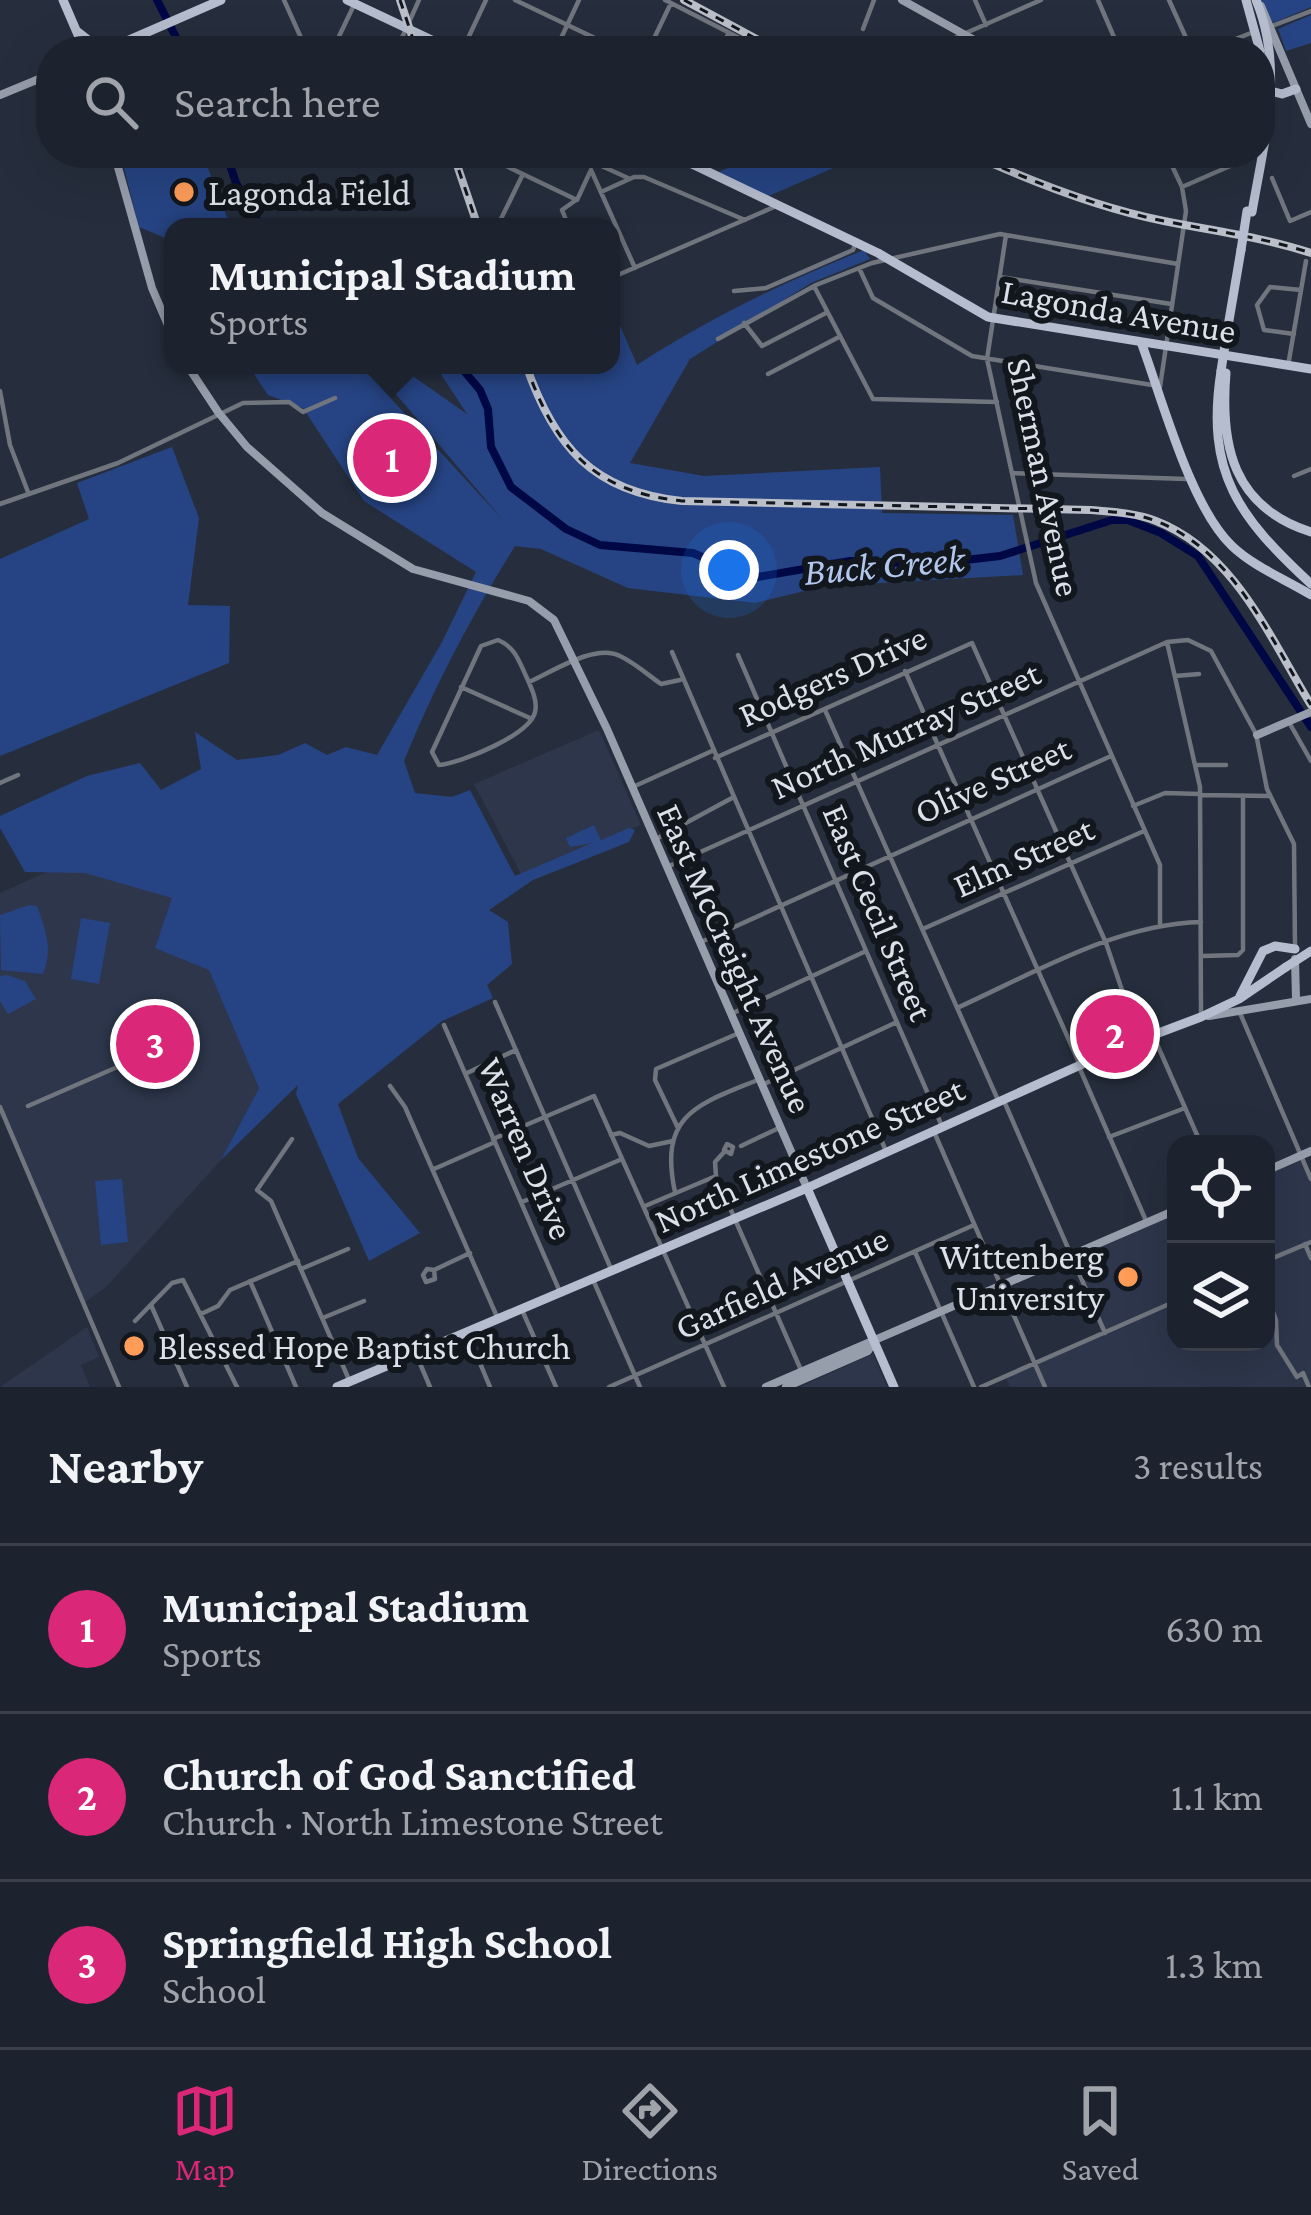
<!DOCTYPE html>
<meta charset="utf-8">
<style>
:root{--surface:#1c222e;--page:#292f3a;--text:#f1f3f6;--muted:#a0a4aa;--line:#3a3f4a;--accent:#db2777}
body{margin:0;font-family:"Crimson Pro",serif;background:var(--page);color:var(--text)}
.controls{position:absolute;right:36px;bottom:36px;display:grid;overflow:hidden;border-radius:24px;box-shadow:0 12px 48px #0002}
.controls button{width:108px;height:108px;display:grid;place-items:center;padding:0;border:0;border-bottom:3px solid var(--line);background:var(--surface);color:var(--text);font:60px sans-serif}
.you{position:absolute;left:729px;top:570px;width:42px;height:42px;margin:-30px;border:9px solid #fff;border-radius:50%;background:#1a73e8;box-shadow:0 0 0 18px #1a73e833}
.badge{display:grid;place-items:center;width:78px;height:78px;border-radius:50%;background:var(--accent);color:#fff;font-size:39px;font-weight:700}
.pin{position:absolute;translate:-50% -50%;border:6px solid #fff;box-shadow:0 3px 12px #0006}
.popup{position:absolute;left:164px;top:218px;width:456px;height:156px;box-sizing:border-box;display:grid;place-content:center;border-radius:24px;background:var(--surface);filter:drop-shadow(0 3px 9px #0005);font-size:39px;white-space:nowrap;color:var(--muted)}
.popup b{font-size:45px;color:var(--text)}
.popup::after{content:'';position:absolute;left:50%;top:100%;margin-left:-24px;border:24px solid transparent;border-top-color:var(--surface)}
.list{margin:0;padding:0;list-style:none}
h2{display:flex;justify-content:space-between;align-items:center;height:156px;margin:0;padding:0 48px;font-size:51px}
h2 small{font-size:39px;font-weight:400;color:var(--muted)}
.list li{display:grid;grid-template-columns:78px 1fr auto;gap:36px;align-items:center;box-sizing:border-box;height:168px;padding:0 48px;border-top:3px solid var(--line)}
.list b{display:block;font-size:45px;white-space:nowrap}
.list p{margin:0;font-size:39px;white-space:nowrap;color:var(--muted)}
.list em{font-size:39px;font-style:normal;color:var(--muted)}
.icon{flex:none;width:66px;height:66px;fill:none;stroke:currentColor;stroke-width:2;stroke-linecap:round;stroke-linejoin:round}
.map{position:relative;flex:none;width:1311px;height:1387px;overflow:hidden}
.search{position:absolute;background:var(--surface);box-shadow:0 12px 48px #0002;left:36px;right:36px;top:36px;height:132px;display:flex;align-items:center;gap:30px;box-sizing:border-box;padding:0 42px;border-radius:48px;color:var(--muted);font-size:45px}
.sheet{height:660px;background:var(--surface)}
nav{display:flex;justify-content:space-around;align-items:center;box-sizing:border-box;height:168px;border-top:3px solid var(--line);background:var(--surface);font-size:33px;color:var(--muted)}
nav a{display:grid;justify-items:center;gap:6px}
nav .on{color:var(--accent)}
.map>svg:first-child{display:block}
.built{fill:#2d364b}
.green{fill:#264483}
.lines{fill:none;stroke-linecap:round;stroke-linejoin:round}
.river{stroke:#000745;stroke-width:8}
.street{stroke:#71767e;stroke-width:4.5}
.secondary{stroke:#979eab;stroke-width:8}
.primary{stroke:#b5bdce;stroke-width:9}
.rail-casing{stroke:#babfca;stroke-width:8}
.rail{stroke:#12161d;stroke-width:3;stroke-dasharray:9;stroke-linecap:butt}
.primary-bridge{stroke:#b5bdce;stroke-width:9}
.poi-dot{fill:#fe9c58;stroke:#12161d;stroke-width:4.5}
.labels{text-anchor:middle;stroke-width:12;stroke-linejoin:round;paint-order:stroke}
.poi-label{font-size:36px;fill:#dbe0ea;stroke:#12161d;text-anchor:start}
.street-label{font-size:36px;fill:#dbe0ea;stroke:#12161d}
.water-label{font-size:39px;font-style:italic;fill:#b3c7ed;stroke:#12161d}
</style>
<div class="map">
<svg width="1311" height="1387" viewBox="0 0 1311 1387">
<rect width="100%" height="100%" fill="#262e3d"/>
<path class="built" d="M 599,730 L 641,825 L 522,876 L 474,784 Z
M 149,826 L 259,1088 L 221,1160 L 106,1287 L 84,1303 L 3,1117 L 0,1118 L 0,893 Z
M 1301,1155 L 1311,1179 L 1311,1242 L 1306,1245 L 1311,1258 L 1311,1387 L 1010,1387 L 1005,1376 L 1104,1333 L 1071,1256 L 1176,1210 L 1176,1342 L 1266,1342 L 1266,1171 Z
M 87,1327 L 99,1357 L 81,1365 L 90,1387 L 0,1387 Z
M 873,1354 L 887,1387 L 800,1387 Z"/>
<path class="green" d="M 1261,0 L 1311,0 L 1311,7 L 1273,23 Z
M 1311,15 L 1311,43 L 1286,51 L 1278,29 Z
M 120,153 L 202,153 L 231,227 L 173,227 L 173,241 L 139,227 Z
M 763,153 L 868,153 L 764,198 L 714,174 Z
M 864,250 L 870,259 L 811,283 L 690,359 L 630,463 L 704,476 L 880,467 L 882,513 L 1013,515 L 1023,575 L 825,586 L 755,603 L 628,588 L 541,549 L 515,546 C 472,615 435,685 404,761 L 415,793 L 452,797 L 470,790 L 515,876 L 592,843 L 570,847 L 566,838 L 594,825 L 601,840 L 629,828 L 635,830 L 629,842 L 533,880 L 489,910 L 508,922 L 512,964 L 487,985 L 493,998 L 442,1021 L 338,1104 L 358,1158 L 420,1233 L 369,1261 L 296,1094 L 298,1085 L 221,1160 L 259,1088 L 209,970 L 155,948 L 172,898 L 85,873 L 25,872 L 0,828 L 0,816 L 87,776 L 140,763 L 161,790 L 201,769 L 195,732 L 237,760 L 278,755 L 305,743 L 327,755 L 346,747 L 377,755 L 442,642 L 476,572 L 364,501 L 303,408 L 268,395 L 248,365 L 360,365 L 503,520 L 395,393 L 379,381 L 397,365 L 467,414 L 435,365 L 611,365 L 611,326 L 619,323 L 637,365 C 709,318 784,282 864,250 Z
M 172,447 L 199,518 L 188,605 L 230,606 L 229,663 L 0,756 L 0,559 L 89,519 L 77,483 Z
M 29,905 L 37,906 C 46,931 53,949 43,974 L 1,970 L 0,915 Z
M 81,918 L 110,923 L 99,984 L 71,979 Z
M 7,975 L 25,981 L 36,999 L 8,1014 L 0,1001 L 0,976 Z
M 122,1179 L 128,1242 L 101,1245 L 95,1181 Z"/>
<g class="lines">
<path class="river" d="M 157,0 L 183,51
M 226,153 L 236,183 L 261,227
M 459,365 L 480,390 L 488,409 L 491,447 L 511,487 L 566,529 L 600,545 L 693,553 L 752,578 L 850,561 L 931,564 L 1000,556 L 1112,520 L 1128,520 L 1161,533 L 1198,556 L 1311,727"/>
<path class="street" d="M 284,0 L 307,51
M 515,0 L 622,51
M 665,0 L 765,51
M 975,0 L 986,25
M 1098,0 L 1120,51
M 1169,0 L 1192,51
M 1272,26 L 1311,11
M 863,29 L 874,0
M 728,36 L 734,51
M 332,51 L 354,5
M 396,51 L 419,0
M 462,51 L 486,0
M 555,51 L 579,0
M 648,51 L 671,3
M 721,51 L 728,34
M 925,51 L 1041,0
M 1205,51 L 1256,31
M 479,153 L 577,200
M 573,153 L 628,178
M 591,170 L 635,268
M 1272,178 L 1290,221 L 1311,212
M 1182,187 L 1237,163 L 1237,153
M 601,192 L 634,177 L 644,177 L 745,220
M 577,200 L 590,172
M 497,227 L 523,174
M 569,227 L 562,210 L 576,200
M 1006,235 L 987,359 L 1036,583 L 1160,865 L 1160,924
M 859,268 L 873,298 L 972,356 L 1152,385
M 1000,277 L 1171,304
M 611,278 L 774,207
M 814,286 L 873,399 L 997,402
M 734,291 L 766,288 L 853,250 L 856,242
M 744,323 L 762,346 L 826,313
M 1294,334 L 1264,330 L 1257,305 L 1270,287 L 1301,290
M 718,339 L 816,285 L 872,263 L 1000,234 L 1178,264
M 1288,366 L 1306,261
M 768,374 L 839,337
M 1160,387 L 1186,211 L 1182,187 L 1166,153
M 0,391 L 10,445 L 28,492
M 1012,473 L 1186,479
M 1294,476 L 1311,469
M 0,504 L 118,463 L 243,403 L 289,402 L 303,412 L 335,398
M 498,640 C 515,647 519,661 526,676 C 531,687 538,701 535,712 C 530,735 461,763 439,765 L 432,752 L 481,646 Z
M 1167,642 L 1200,787 L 1201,1016
M 672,652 L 886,1151
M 738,655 L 941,1124
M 905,671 L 1080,1065
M 1175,676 L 1199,674
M 529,682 C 552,672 595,643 620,656 C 635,663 648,675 661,684 L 680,680
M 461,687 L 532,719
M 825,710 L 998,1100
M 1290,724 L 1311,761
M 715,758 L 972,643 L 1106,943 L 1139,1040
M 1195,765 L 1226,765
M 0,783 L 18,775
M 635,786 L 712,751
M 1201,795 L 1270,796
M 1133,806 L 1165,793 L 1200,794
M 658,838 L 732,798
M 667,867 L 1167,642 L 1188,640 L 1211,651 L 1256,734 L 1267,789 L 1294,844 L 1295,948
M 925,928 L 1144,831
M 701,942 L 1111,756
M 1202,956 L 1238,955 L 1243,950 L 1243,796
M 495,1002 L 612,1271
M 957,1008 C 1034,973 1116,924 1201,922
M 1240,1013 L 1311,1179
M 731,1014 L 866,951
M 444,1025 L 560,1292
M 1153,1035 L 1201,1144
M 1080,1069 L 1147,1223
M 467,1073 L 516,1050
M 762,1085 L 897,1022
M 390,1086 L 405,1107 L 498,1319
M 1004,1101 L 1105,1333
M 28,1106 L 138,1058
M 0,1107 L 119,1387
M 678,1128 L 655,1080 L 656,1069 L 739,1033
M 935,1134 L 1045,1387
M 611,1135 L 620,1133 L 649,1146 L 673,1141
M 1109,1137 L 1185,1108
M 292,1139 L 257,1190 L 271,1201 L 350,1382
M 493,1139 L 594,1096 L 724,1387
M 727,1144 L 733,1147 L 731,1154 L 724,1150 Z
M 741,1146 L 779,1128
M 725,1151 L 715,1162 L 716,1176 L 801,1370
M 434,1169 L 495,1142
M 675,1192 C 658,1113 699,1104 760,1079
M 522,1202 L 622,1159
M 645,1206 L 716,1176
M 1305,1244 L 1311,1258
M 915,1252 L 974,1387
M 1266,1261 L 1311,1242
M 301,1269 L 348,1249
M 434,1270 L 435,1279 L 426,1282 L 423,1275 L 427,1269 L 434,1270 L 470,1253
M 250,1281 L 296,1387
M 594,1282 L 640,1387
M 1266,1293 L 1276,1320 L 1277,1345 L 1297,1377 L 1303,1373 L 1309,1387
M 151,1305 L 187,1387
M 522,1310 L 556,1387
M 201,1314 L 218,1306 L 230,1290 L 298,1261
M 325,1317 L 364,1301
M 135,1321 L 172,1283 L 183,1280 L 237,1387
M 467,1332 L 490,1387
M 416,1354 L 430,1387
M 609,1387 L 974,1225
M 981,1387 L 1176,1301"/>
<path class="secondary" d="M 902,0 L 994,51
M 1261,6 L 1311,124
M 0,95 L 51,74
M 114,153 L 152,288 L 173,337
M 187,365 L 218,412 L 247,447 L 322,513 L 413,569 L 529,601 L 554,620 L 607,729 L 807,1188
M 1257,735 L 1311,712
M 1295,959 L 1296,999
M 1209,1016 L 1311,999
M 1266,1171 L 1311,1151
M 766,1387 L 1176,1210
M 786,1387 L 868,1351 L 873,1343"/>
<path class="primary" d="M 63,0 L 85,51
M 347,0 L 455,51
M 1246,0 L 1260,51
M 78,32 L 92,43 L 111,45
M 104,51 L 221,0
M 1260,53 L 1260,119
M 1271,91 L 1282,94 L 1296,89
M 669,153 L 878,253 L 988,317 L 1311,369
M 1252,212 C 1264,141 1285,69 1256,0
M 1226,338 L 1241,250
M 1141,342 C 1162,398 1190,506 1232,546 C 1254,567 1285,579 1311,595
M 1221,371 C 1205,474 1239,517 1311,584
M 1226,373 C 1220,446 1233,507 1311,532
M 1240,996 L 1263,951 L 1275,946 L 1295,949
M 807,1188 L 894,1387
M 337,1387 L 807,1188 L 1116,1049 L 1201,1017 L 1239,999 L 1286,967"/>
<defs>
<path id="rail" d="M 400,0 L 417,51
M 684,0 L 779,51
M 453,153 L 478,227
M 969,153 C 1030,181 1099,208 1164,221 C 1214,231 1262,237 1311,253
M 526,365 C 554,446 593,492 682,501 L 1091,510 C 1113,512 1136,513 1156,521 C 1234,551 1270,638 1311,705"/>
</defs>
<use href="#rail" class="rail-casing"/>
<use href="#rail" class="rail"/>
<path class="primary-bridge" d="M 1241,250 L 1247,211
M 1221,371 L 1226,338
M 1286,967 L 1311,951"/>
</g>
<g class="poi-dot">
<circle cx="184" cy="192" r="12"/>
<circle cx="1128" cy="1277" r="12"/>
<circle cx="134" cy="1346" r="12"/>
</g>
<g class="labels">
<g class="poi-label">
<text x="208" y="205">Lagonda Field</text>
<text x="1104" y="1269" text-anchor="end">Wittenberg<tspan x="1104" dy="41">University</tspan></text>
<text x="158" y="1359">Blessed Hope Baptist Church</text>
</g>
<g class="street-label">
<text transform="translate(1119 310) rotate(10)" y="13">Lagonda Avenue</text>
<text transform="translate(1045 477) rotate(78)" y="13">Sherman Avenue</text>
<text transform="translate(832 675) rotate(-24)" y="13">Rodgers Drive</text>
<text transform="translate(905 729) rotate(-24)" y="13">North Murray Street</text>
<text transform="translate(992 779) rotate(-24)" y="13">Olive Street</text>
<text transform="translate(1023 856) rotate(-24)" y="13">Elm Street</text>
<text transform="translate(879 912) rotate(67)" y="13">East Cecil Street</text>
<text transform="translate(736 958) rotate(66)" y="13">East McCreight Avenue</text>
<text transform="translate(527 1148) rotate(67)" y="13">Warren Drive</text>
<text transform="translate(809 1154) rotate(-24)" y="13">North Limestone Street</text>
<text transform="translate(781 1282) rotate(-24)" y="13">Garfield Avenue</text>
</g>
<g class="water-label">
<text transform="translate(884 564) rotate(-5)" y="14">Buck Creek</text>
</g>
</g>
</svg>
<div class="controls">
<button><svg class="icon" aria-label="locate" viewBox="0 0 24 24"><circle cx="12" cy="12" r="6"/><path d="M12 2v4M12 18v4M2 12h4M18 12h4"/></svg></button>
<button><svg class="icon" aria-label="layers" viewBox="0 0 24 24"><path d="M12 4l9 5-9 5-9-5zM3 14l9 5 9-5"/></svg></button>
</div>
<div class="you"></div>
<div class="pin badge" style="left:392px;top:458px">1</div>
<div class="popup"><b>Municipal Stadium</b>Sports</div>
<div class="pin badge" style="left:1115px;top:1034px">2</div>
<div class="pin badge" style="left:155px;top:1044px">3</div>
<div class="search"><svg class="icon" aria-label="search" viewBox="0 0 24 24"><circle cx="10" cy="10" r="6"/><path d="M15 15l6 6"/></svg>Search here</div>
</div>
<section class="sheet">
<h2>Nearby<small>3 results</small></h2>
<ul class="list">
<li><span class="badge">1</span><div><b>Municipal Stadium</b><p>Sports</p></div><em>630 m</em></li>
<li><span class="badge">2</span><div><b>Church of God Sanctified</b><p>Church · North Limestone Street</p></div><em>1.1 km</em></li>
<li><span class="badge">3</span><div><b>Springfield High School</b><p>School</p></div><em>1.3 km</em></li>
</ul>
</section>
<nav>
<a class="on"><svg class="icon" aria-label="map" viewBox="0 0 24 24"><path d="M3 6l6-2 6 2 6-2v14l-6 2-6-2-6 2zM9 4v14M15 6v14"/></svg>Map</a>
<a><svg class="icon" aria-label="directions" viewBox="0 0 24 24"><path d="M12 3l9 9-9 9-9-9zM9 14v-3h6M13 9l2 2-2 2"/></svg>Directions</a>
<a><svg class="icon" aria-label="saved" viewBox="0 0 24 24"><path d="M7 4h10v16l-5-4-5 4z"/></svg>Saved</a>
</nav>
